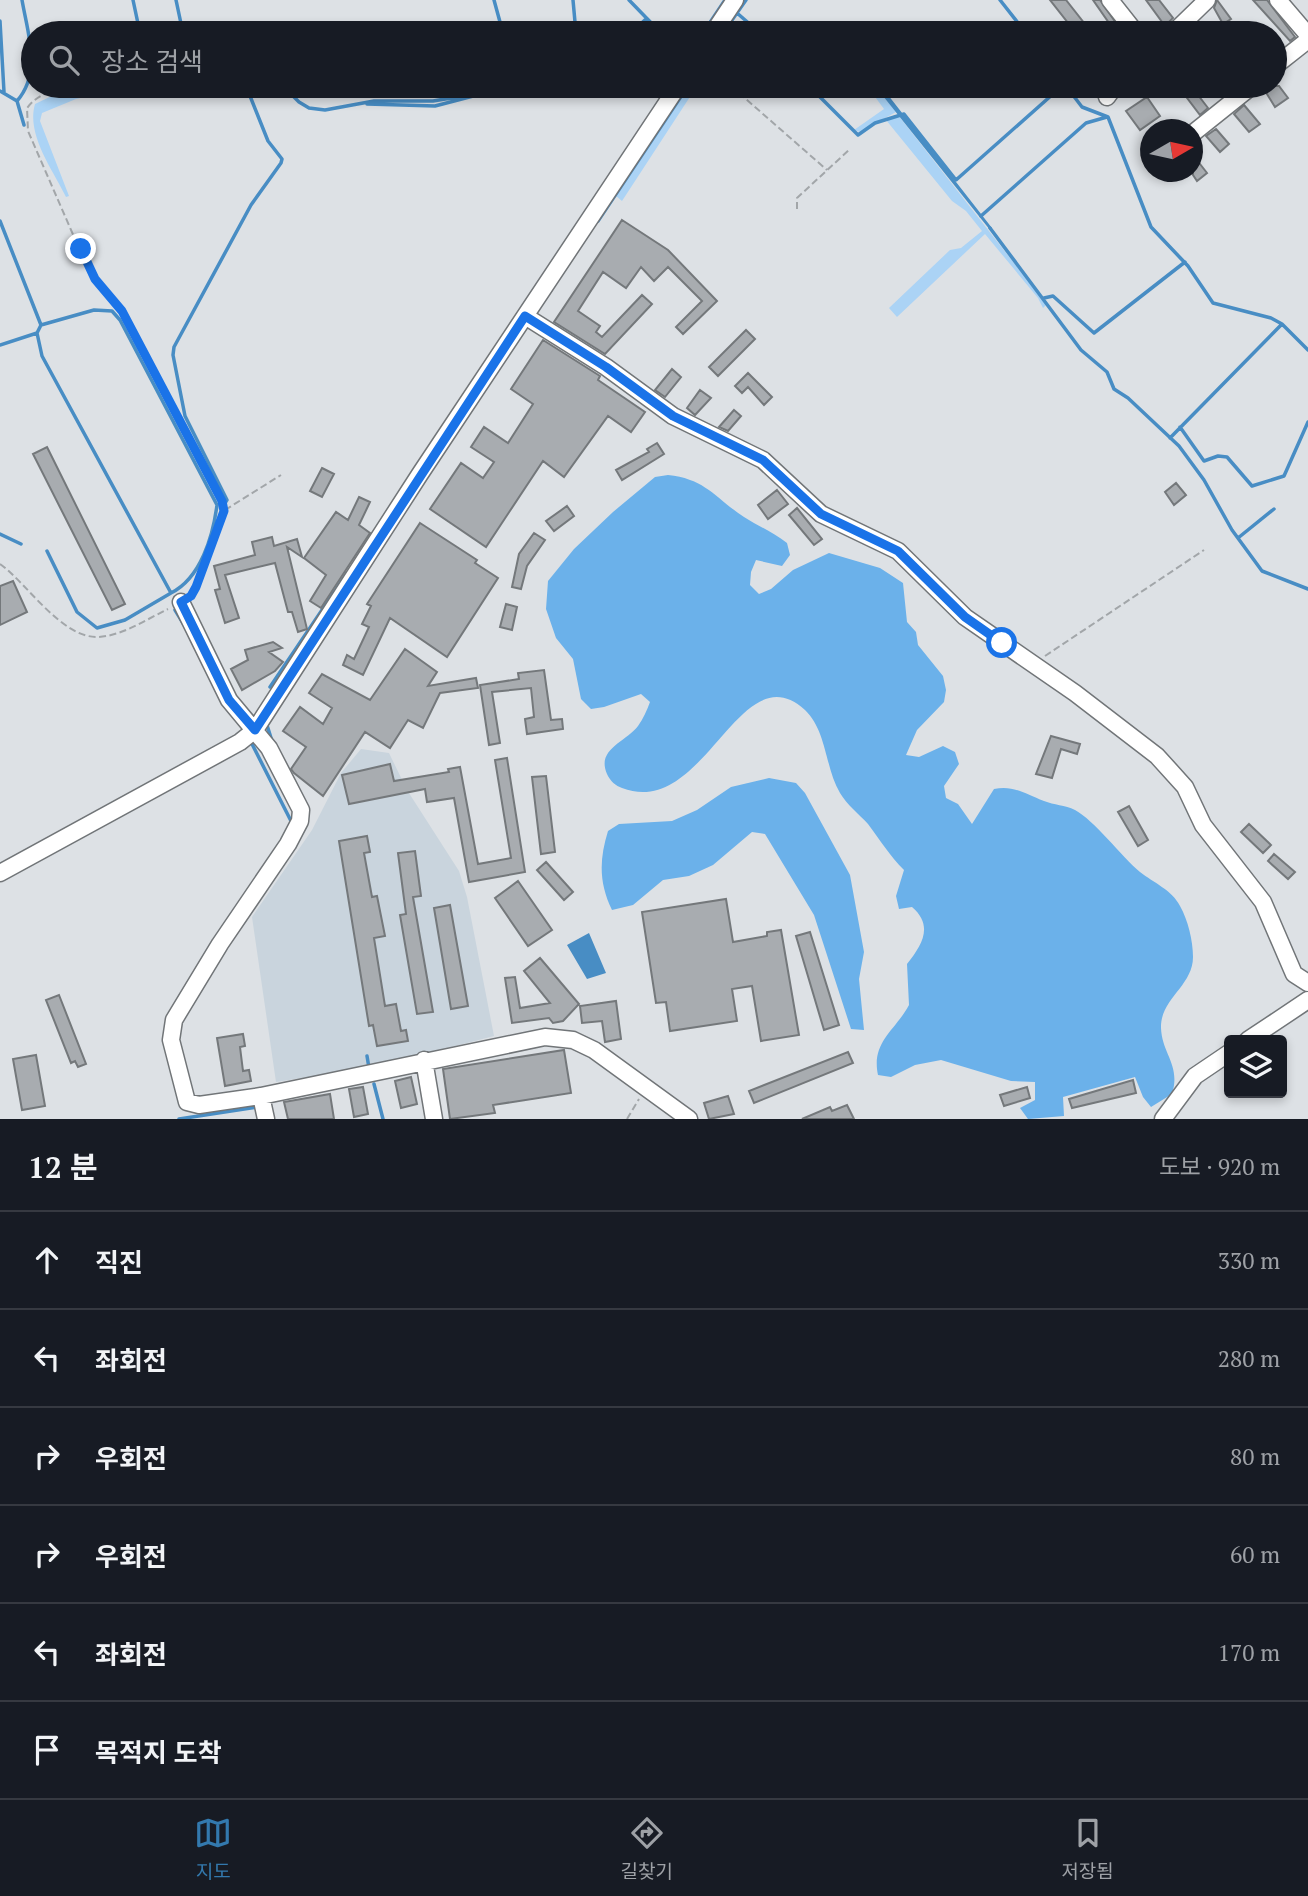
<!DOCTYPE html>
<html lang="ko">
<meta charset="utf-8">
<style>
:root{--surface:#171b24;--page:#242831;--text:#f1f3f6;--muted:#9ea1a6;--line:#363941;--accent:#3379ae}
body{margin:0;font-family:"PT Serif","Noto Sans KR",serif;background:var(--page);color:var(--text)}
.controls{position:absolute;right:21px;bottom:21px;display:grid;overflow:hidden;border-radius:7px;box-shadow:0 4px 10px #0003}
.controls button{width:63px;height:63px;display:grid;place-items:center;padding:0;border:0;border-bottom:2px solid var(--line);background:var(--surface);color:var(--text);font:35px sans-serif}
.compass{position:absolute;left:1140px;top:119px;width:63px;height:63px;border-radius:50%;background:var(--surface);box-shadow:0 4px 10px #0003;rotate:81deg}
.stop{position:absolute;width:21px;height:21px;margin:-16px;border:5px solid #1a73e8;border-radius:50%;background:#fff}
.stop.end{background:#1a73e8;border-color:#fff;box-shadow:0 2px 7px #0008}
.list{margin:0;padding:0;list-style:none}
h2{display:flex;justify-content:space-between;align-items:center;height:91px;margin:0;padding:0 28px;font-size:30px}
h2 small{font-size:23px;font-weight:400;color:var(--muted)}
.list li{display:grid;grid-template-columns:46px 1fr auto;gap:21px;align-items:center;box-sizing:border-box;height:98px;padding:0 28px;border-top:2px solid var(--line)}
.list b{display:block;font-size:26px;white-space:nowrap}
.list em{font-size:23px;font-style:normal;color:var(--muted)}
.icon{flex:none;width:38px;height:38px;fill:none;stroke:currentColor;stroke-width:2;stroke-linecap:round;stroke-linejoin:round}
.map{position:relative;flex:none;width:1308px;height:1119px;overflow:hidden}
.search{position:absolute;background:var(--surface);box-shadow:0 4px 10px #0003;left:21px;right:21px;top:21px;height:77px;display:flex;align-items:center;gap:18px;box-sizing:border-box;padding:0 24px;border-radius:38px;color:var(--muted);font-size:26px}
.sheet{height:679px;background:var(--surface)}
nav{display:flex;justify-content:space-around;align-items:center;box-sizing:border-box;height:98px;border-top:2px solid var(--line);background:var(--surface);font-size:19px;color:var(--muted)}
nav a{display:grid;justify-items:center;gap:4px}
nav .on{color:var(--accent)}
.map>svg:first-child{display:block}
.built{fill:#c9d4dd}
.green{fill:#abd3f5}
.forest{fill:#6bb1ea}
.water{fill:#488dc4}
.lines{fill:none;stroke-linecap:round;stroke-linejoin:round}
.stream{stroke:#488dc4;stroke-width:3.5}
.building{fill:#a8acb0;stroke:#74787b;stroke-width:2}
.minor-casing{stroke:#717578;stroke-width:19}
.path{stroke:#a2a6a9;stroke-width:2;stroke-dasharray:7 3.5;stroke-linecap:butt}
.minor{stroke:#fff;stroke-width:16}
.route{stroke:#1a73e8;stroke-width:9}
</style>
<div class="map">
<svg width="1308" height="1119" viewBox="0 0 1308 1119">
<rect width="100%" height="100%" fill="#dde1e5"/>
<path class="built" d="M 361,749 L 389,753 L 407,790 L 459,871 L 467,897 L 494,1036 L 378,1066 L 276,1082 L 252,917 L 312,830 L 341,773 Z"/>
<path class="green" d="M 278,27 C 341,27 403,30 466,32 L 288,33 Z
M 103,86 L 136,86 L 76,99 L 42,113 L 40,121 L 69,196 L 66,197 C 53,170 26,135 35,104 L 60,92 Z
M 690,86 L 697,86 L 622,201 L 616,196 Z
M 867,86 L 875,86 L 896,112 L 860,132 L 854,130 L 884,109 Z
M 898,115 L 1043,300 L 1046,305 L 1043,308 L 1038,298 L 985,234 L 897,317 L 889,308 L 950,250 L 961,248 L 982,231 L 966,211 L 952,201 L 886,120 Z"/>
<path class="forest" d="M 668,475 C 706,479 715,498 744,517 C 758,526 773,532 787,543 L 790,555 L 782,566 L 756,560 L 751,572 L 750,585 L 759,594 L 771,589 L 793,570 L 829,553 L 880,568 L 903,583 L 907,622 L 916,632 L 918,645 L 943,676 L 946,690 L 944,702 L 917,730 L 906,755 L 919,757 L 943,746 L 955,752 L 959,764 L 944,786 L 946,798 L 958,804 L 972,824 L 994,789 C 1014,785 1025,794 1044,801 C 1054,805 1065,805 1075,810 C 1094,820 1121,856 1140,872 C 1154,883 1172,890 1180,906 C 1188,920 1193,941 1193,957 C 1193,986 1160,999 1161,1028 C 1162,1054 1181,1065 1172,1094 L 1151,1107 L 1143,1097 L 1135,1077 L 1063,1097 L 1064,1116 L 1028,1119 L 1020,1108 L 1035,1100 L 1035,1082 L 1011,1081 L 941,1060 L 915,1065 L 891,1077 L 878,1075 C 871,1042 895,1031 909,1005 L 907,964 C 922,945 934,926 912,907 L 899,909 L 896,896 L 904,870 C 890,856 880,840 868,824 C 859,814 847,805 840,793 C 825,768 827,731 805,710 C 739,650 705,820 622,788 C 616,786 610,781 607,774 C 596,749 626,742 638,726 C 643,719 647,710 650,702 L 641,694 L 604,707 L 591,709 L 581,699 L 573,659 L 556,638 L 546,609 L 548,581 L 574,549 L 613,512 L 655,477 Z
M 769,778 L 796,783 L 805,793 L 850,875 L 864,952 L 859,979 L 864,1030 L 851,1029 L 814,915 L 765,834 L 752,832 L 713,865 L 689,876 L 663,880 L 633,905 L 612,910 C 599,883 599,860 608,831 L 619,824 L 672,821 L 697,810 L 731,787 Z"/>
<path class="water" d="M 875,86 L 881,86 L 992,228 L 990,230 Z
M 589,933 L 606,973 L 587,979 L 567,945 Z"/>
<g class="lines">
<path class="stream" d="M 133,0 L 140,33
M 176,0 L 183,33
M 494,0 L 503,33
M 573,0 L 576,33
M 629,0 L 661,33
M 1000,0 L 1026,33
M 737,13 L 760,33
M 0,21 L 4,92
M 606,33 L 633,31 L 646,19
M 703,33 L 725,0
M 723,33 L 746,0
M 283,86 L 299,102 L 309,108 L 325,110 L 374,101 L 433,101 L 482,93
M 809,86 L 858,135 L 875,123 L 904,114 L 956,180 L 1062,86
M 1066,86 L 1082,107 L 1108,117 L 1151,227 L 1188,266 L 1213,303 L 1271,318 L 1282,324 L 1308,350
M 0,91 L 17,101 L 24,125
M 17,101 C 42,72 28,35 22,0
M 367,104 L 435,106 L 512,86
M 981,216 L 1086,123 L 1107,117
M 0,221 L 41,325
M 598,221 L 688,86
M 990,228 L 1081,350 L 1107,372 L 1114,389 L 1128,398 L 1179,446 L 1204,480 L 1232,530 L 1262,571 L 1308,589
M 1044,298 L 1053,296 L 1094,333 L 1185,262
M 0,345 L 37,333 L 41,325 L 94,310 L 112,311 L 120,320 L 217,505 C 213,536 201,578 171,593 L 42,356 L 37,333
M 1180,427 L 1204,461 L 1218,456 L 1227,457 L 1252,486 L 1284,476 L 1308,422
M 1170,438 L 1282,324
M 225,503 L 227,500 L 185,416 L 173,355 L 174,347 L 251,205 L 281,163 L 282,159 L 268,141 L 246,86
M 0,534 L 21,544
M 1238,538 L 1274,509
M 47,551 L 77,612 L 97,628 L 125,620 L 171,593
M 175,610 L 183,623
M 270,687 L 347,573
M 266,722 L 272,741
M 251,742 L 291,821
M 367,1056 L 369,1068
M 374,1084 L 383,1119
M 179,1119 L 258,1107"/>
</g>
<path class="building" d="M 1050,0 L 1066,0 L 1092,33 L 1076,33 Z
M 1093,0 L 1100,0 L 1123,33 L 1116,33 Z
M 1146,0 L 1159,0 L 1173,18 L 1165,26 Z
M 1217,0 L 1231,19 L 1223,24 L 1214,8 Z
M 1253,0 L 1267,0 L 1295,37 L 1290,41 Z
M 1178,86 L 1191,86 L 1208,108 L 1200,115 Z
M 1262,86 L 1279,86 L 1288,98 L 1275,107 Z
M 1147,97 L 1160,116 L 1140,130 L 1126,111 Z
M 1244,105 L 1260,124 L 1249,132 L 1234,114 Z
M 1216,129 L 1229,144 L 1220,152 L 1206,136 Z
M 1193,155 L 1207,173 L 1197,181 L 1193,175 Z
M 622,220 L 668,250 L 717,301 L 683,334 L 676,327 L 702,301 L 668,267 L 654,281 L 641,267 L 626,288 L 603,272 L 578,311 L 600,326 L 596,332 L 602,337 L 642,295 L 652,304 L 605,354 L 554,322 Z
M 746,330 L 755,339 L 718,376 L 709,367 Z
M 543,340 L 600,376 L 598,380 L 645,412 L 631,432 L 608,416 L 564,477 L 543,461 L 486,547 L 430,509 L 461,463 L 483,478 L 494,462 L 471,447 L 484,427 L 508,443 L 533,404 L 511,389 Z
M 672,369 L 681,377 L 665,397 L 655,390 Z
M 748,373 L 772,397 L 764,405 L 748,387 L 742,393 L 735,386 Z
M 700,390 L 711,398 L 695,415 L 687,408 Z
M 734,410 L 741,416 L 728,431 L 719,427 Z
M 657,443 L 664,454 L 622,480 L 616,470 L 649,452 L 647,449 Z
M 47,447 L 125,604 L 112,610 L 33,454 Z
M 322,468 L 334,474 L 322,497 L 310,491 Z
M 1176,483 L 1186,495 L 1174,505 L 1165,492 Z
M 777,490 L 788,504 L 768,519 L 758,505 Z
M 359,497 L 370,502 L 359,525 L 370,533 L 321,608 L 310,601 L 326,575 L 304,558 L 336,512 L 348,520 Z
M 567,506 L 574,516 L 554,531 L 546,521 Z
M 797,508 L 822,539 L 814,545 L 789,515 Z
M 420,523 L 477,560 L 475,563 L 498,578 L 447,657 L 390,618 L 363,675 L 343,665 L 347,655 L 354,659 L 369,627 L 362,624 L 371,606 L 367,604 Z
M 534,533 L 545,540 L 527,566 L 521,589 L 512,587 L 519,554 Z
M 272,537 L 274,546 L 297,539 L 302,557 L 287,547 L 307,629 L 298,632 L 292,612 L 288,612 L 275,563 L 225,575 L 239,618 L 225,623 L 215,590 L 220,589 L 214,566 L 255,555 L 252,542 Z
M 13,581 L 27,612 L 0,625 L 0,586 Z
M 506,604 L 517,607 L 512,630 L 500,627 Z
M 273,642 L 282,648 L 269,652 L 283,662 L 275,671 L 242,690 L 231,669 L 248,660 L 245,650 Z
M 405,649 L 437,672 L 428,686 L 476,678 L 478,688 L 440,693 L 423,728 L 408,720 L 390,748 L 365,732 L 323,796 L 294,773 L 291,769 L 306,747 L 283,731 L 300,707 L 323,724 L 332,708 L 309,693 L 322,674 L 370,700 Z
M 544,670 L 551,720 L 562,719 L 563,729 L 527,734 L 525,719 L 534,717 L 531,688 L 492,692 L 500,743 L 489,745 L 480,685 L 519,679 L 518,673 Z
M 1051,736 L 1080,744 L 1077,754 L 1061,749 L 1052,778 L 1036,774 Z
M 507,758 L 525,872 L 469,882 L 454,798 L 427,802 L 425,789 L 349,804 L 342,775 L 390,764 L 394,781 L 449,772 L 448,769 L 460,767 L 478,864 L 511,858 L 495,760 Z
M 546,776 L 555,852 L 541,854 L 532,777 Z
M 1129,806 L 1148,840 L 1138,846 L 1118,812 Z
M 1249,824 L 1271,845 L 1263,853 L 1241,832 Z
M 367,836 L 370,852 L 364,853 L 372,897 L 377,896 L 385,936 L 374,938 L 385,1006 L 396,1004 L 401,1031 L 406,1030 L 408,1041 L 377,1046 L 373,1025 L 369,1026 L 339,841 Z
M 415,851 L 421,896 L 413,897 L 433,1012 L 417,1014 L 400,915 L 406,914 L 398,853 Z
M 1274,854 L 1295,872 L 1288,879 L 1268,861 Z
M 546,862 L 573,892 L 564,900 L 537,870 Z
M 518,881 L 552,930 L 528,946 L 495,898 Z
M 726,899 L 733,942 L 767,936 L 767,932 L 781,930 L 799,1035 L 761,1041 L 752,986 L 732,989 L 737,1021 L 670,1031 L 666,1002 L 656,1003 L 642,912 Z
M 450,905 L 468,1006 L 451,1009 L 434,908 Z
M 810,932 L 839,1025 L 824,1030 L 796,936 Z
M 540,958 L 579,1004 L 563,1021 L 553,1023 L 549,1018 L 512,1023 L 505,978 L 515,977 L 520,1008 L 550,1003 L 524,971 Z
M 59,995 L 86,1064 L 78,1067 L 75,1061 L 71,1063 L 46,1000 Z
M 616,1001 L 621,1039 L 605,1042 L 602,1021 L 582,1023 L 580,1006 Z
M 243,1034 L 245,1046 L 240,1047 L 243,1071 L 249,1070 L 251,1081 L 225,1086 L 217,1038 Z
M 564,1050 L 571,1093 L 493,1105 L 495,1113 L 450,1119 L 443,1069 Z
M 848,1052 L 853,1063 L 754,1103 L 749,1091 Z
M 36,1055 L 45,1106 L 22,1110 L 13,1059 Z
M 411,1077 L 417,1104 L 401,1108 L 395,1081 Z
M 1133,1080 L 1136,1093 L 1072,1108 L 1069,1099 Z
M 363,1087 L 368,1114 L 354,1117 L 349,1089 Z
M 1027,1087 L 1030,1098 L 1004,1106 L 1000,1095 Z
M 330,1094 L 334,1119 L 288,1119 L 284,1102 Z
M 728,1096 L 734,1114 L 709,1119 L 704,1103 Z
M 847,1105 L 854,1119 L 802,1119 L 830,1107 L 832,1111 Z"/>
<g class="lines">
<defs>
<path id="minor" d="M 1110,0 L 1136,33
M 1278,0 L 1308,35
M 713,33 L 735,0
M 1173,33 L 1207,0
M 1275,66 L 1308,40
M 1107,97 L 1115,86
M 1192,134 L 1252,86
M 525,316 L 606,367 L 673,416 L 763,460 L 821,514 L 898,551 L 965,617 L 1075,693 L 1157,756 L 1185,787 L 1203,825 L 1263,902 L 1294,974 L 1308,983
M 181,602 L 229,700 L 269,748 L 301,810 L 300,821 L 288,844 L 220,944 L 174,1020 L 171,1040 L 187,1102 L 199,1105 L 261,1096 L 545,1037 L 573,1040 L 594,1050 L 689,1119
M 0,873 L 240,742 L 255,730 L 420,474 L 678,86
M 1248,1040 L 1308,1000
M 424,1060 L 434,1119
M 261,1096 L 266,1119
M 1163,1119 L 1195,1076 L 1229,1053"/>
</defs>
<use href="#minor" class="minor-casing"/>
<path class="path" d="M 81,86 C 60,89 41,90 27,108 L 28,131 L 88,269 L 122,311 L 222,501 L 224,511 L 193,593
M 731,86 L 827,170
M 797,209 L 797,198 L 849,150
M 225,510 L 281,475
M 0,564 C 27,583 61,638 98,637 C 122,636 147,619 168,609
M 1045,656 L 1204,550
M 627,1119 L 639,1099"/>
<use href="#minor" class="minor"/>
</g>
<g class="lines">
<path class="route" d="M 81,249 L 95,279 L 122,311 L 222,501 L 224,511 L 196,587 L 191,596 L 181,602 L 229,700 L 255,730 L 525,316 L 606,367 L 673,416 L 763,460 L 821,514 L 898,551 L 965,617 L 1002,643"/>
</g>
</svg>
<div class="controls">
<button><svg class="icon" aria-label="layers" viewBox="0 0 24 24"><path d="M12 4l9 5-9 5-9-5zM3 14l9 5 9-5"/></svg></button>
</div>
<svg class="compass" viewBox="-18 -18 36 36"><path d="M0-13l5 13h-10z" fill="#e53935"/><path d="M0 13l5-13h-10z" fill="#9ea1a6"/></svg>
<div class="stop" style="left:1002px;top:643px"></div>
<div class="stop end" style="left:81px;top:249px"></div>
<div class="search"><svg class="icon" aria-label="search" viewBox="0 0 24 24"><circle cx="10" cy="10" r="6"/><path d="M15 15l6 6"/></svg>장소 검색</div>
</div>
<section class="sheet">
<h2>12 분<small>도보 · 920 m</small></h2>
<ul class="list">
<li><svg class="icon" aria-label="ahead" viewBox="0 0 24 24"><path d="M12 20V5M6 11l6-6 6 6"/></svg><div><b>직진</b></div><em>330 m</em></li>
<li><svg class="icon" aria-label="left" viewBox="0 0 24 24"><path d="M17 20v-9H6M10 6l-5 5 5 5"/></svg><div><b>좌회전</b></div><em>280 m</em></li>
<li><svg class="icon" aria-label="right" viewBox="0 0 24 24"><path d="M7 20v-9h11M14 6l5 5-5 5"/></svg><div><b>우회전</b></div><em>80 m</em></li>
<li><svg class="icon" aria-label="right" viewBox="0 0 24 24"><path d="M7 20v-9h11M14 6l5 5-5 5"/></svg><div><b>우회전</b></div><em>60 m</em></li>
<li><svg class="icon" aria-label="left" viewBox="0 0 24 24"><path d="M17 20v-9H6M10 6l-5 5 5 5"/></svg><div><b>좌회전</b></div><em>170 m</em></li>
<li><svg class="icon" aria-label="arrive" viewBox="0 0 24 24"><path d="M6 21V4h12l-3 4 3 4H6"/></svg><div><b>목적지 도착</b></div></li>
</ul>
</section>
<nav>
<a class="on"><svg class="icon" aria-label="map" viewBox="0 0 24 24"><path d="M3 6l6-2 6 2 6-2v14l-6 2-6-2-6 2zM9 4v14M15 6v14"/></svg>지도</a>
<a><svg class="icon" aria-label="directions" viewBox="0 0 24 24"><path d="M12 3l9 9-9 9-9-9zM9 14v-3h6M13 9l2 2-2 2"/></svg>길찾기</a>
<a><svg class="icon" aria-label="saved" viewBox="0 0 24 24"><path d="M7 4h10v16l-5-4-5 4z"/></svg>저장됨</a>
</nav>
